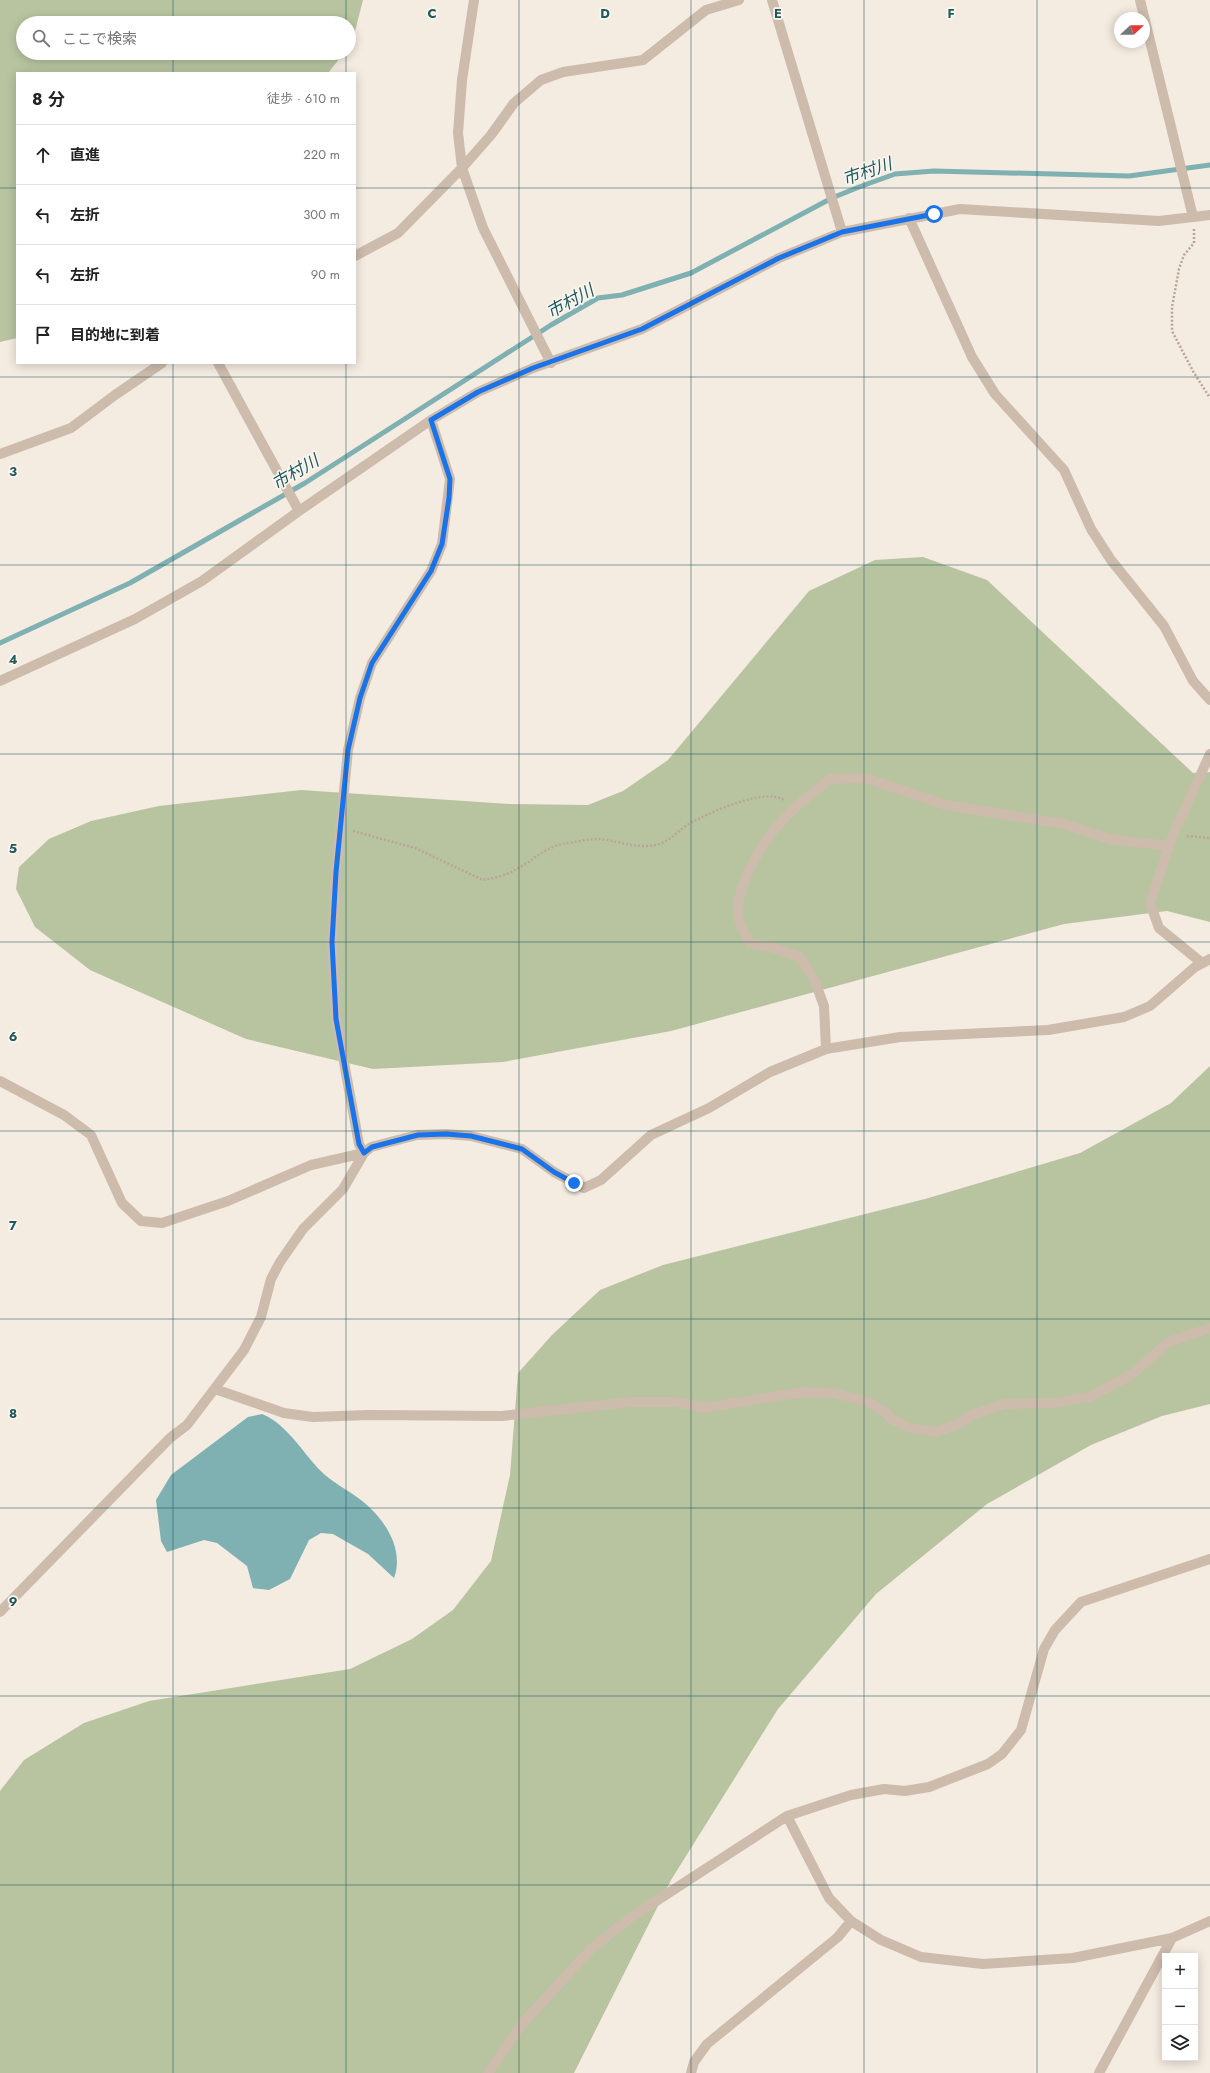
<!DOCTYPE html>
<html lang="ja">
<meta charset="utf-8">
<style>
:root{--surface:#fff;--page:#f6f6f6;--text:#222;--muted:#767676;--line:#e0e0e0}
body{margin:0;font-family:Jost,"Noto Sans JP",sans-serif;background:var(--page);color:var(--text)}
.controls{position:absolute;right:12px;bottom:12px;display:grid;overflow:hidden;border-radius:0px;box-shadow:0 2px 10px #0003}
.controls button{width:36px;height:36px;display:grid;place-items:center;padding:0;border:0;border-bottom:1px solid var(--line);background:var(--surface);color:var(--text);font:20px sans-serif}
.compass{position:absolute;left:1114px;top:12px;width:36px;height:36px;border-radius:50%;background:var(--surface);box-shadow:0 2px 10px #0003;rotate:69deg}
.stop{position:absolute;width:12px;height:12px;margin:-9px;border:3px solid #1a73e8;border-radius:50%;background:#fff}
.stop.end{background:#1a73e8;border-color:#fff;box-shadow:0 1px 4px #0008}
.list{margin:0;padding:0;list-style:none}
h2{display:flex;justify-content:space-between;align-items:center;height:52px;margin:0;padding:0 16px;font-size:17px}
h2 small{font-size:13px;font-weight:400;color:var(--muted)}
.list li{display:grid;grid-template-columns:26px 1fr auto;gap:12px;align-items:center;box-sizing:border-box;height:60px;padding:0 16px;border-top:1px solid var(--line)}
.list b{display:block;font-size:15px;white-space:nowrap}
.list em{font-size:13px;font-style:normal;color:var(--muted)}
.icon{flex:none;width:22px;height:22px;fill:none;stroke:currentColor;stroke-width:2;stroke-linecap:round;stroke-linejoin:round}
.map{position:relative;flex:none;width:1210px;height:2073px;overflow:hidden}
.search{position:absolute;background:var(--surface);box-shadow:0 2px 10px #0003;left:16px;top:16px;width:340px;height:44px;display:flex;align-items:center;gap:10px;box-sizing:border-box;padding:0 14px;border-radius:22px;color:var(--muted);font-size:15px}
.panel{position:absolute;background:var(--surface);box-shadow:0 2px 10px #0003;left:16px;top:72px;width:340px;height:292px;border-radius:0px}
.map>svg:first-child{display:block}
.green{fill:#b8c4a0}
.water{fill:#7fb0b2}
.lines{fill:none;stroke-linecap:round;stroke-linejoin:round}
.stream{stroke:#7fb0b2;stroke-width:5}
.path{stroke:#b9a596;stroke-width:2.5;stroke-dasharray:2 2;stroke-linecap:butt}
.minor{stroke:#cdbbac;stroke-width:10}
.route{stroke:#1a73e8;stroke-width:5}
.grid{fill:none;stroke:#1f5a5e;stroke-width:1;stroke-opacity:0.55}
.labels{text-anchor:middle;stroke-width:3.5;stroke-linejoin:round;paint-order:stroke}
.water-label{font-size:17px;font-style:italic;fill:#1f5a5e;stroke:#fbf5ee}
.grid-label{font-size:13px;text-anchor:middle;font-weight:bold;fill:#1f5a5e;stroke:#fbf5ee;stroke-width:3.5;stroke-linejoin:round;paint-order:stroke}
</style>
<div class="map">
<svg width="1210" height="2073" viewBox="0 0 1210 2073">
<rect width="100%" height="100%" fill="#f4ebe1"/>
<path class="green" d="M 0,0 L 363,0 L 352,43 L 349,47 L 349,23 L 23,23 L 23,53 L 344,53 L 328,73 L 17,73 L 17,338 L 0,342 Z
M 923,557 L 987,580 L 1193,773 L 1210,772 L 1210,922 L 1167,911 L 1064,924 L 671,1031 L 503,1062 L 373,1069 L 246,1039 L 90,970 L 35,927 L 16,889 L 19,867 L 49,839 L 91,821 L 159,806 L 301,790 L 509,804 L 588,805 L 623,791 L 668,760 L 809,591 L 875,560 Z
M 1210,1066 L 1210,1404 L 1162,1416 L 1091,1445 L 987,1504 L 876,1594 L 778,1709 L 671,1880 L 574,2073 L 0,2073 L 0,1791 L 24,1760 L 84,1723 L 149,1701 L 350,1669 L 412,1639 L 453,1610 L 491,1561 L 510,1475 L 518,1373 L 552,1335 L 600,1290 L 663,1265 L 925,1199 L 1080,1153 L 1171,1103 Z"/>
<path class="water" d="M 262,1414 C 289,1425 304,1456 325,1475 C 338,1486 355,1494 367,1505 C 387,1523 404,1551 394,1578 L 368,1554 L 333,1534 L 321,1533 L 309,1540 L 290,1579 L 269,1590 L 253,1588 L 247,1566 L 217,1543 L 204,1540 L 167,1552 L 161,1541 L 156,1500 L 171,1475 L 248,1417 Z"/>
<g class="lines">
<path class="stream" d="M 0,643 L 130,583 L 305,483 L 551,325 L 598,298 L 622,295 L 691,273 L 832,198 L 859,187 L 895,174 L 934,171 L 1129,176 L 1210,165"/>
<path class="path" d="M 1194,229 L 1194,243 L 1184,255 L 1179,269 L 1172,307 L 1172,331 L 1194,373 L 1210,398
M 353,831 L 415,848 L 483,880 C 493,878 505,876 515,870 C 531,862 545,847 563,844 C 574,842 588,839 599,839 C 620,841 642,851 662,843 C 672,839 680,829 689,824 C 708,813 765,787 784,800
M 1187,836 L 1210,838"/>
<path class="minor" d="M 474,0 L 462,80 L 458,133 L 462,168 L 483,228 L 551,363
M 772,0 L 842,232
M 1140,0 L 1193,217
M 909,218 L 972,357 L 995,394 L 1064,470 L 1091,529 L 1111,560 L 1164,626 L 1193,681 L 1210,700
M 355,256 L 398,233 L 462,168 L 491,135 L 514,103 L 541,80 L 563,72 L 643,60 L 706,10 L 739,0
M 218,363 L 299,511
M 0,454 L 71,428 L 115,395 L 162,363
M 0,681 L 135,619 L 202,581 L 299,511 L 431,420 L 478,392 L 533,368 L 642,329 L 779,258 L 842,232 L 960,209 L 1159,221 L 1210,215
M 1202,963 L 1159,928 L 1150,903 L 1173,835 L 1210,754
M 826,1049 L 824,1006 L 814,979 L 800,957 L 771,947 L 750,943 C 744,933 738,922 738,911 C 737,885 762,843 779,824 C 793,807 813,793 830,779 L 865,778 L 946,805 L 1064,824 L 1110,839 L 1169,846
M 0,1081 L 64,1115 L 91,1135 L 122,1203 L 141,1221 L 162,1223 L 228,1201 L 311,1165 L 364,1153
M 364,1153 L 359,1144 L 336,1019 L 332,942 L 336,872 L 348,750 L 360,698 L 372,663 L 431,571 L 442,544 L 450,479 L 431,420
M 215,1389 L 284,1413 L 313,1417 L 368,1415 L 502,1416 L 630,1402 L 676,1402 L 704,1408 L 803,1392 L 834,1393 L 869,1402 L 885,1412 L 891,1419 L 911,1428 L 936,1432 L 960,1423 L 972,1415 L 1004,1404 L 1054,1403 L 1089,1397 L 1131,1375 L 1169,1342 L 1210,1328
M 0,1612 L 170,1438 L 187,1425 L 244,1350 L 261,1317 L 271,1279 L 280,1262 L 303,1229 L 343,1189 L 364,1153 L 371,1147 L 417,1135 L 446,1134 L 471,1136 L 522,1149 L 554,1172 L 584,1188 L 601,1180 L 651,1135 L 709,1108 L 770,1072 L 826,1049 L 900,1037 L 1048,1030 L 1124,1017 L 1150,1006 L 1195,967 L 1210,959
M 787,1816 L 829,1898 L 851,1921 L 881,1940 L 921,1957 L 983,1964 L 1073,1958 L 1172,1938 L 1210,1921
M 488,2073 L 522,2024 L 591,1949 L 630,1918 L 787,1816 L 851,1795 L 884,1789 L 905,1791 L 929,1787 L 988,1764 L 1002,1754 L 1021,1730 L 1044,1649 L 1055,1630 L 1081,1602 L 1210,1559
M 691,2073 L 694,2062 L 707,2044 L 838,1937 L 851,1921
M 1099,2073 L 1172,1938"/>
</g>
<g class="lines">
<path class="route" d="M 574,1183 L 554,1172 L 522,1149 L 471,1136 L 446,1134 L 418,1135 L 372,1147 L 364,1153 L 359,1144 L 336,1019 L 332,942 L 336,872 L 348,750 L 360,698 L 372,663 L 431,571 L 442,544 L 449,498 L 450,479 L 431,420 L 478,392 L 533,368 L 642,329 L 779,258 L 842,232 L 934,214"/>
</g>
<path class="grid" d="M 173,0 L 173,23M 346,0 L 346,23M 519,0 L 519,2073M 691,0 L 691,2073M 864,0 L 864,2073M 1037,0 L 1037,2073M 173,53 L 173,73M 346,53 L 346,73M 0,188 L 17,188M 355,188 L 1210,188M 173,363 L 173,2073M 346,363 L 346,2073M 0,377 L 1210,377M 0,565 L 1210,565M 0,754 L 1210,754M 0,942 L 1210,942M 0,1131 L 1210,1131M 0,1319 L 1210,1319M 0,1508 L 1210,1508M 0,1696 L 1210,1696M 0,1885 L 1210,1885"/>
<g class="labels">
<g class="water-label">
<text transform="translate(867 171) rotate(-19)" y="6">市村川</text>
<text transform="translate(570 301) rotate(-29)" y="6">市村川</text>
<text transform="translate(295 472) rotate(-31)" y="6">市村川</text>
</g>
</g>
<g class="grid-label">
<text x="432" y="18">C</text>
<text x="605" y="18">D</text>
<text x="778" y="18">E</text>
<text x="951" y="18">F</text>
<text x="13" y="476">3</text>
<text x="13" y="664">4</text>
<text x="13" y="853">5</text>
<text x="13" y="1041">6</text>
<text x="13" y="1230">7</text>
<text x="13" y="1418">8</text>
<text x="13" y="1606">9</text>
</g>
</svg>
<div class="controls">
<button>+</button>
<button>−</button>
<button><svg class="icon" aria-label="layers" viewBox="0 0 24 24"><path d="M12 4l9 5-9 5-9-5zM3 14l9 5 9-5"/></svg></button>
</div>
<svg class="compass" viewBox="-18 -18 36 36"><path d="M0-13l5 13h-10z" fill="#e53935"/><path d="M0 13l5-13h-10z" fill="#767676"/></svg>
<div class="stop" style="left:934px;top:214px"></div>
<div class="stop end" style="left:574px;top:1183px"></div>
<div class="search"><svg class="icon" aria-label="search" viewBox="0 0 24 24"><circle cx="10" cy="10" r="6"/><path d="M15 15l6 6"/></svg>ここで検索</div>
<section class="panel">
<h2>8 分<small>徒歩 · 610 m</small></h2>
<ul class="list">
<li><svg class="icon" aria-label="ahead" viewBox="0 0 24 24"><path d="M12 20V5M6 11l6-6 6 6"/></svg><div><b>直進</b></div><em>220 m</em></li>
<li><svg class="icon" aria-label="left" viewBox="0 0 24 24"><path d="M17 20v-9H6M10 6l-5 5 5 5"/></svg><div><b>左折</b></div><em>300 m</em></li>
<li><svg class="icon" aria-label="left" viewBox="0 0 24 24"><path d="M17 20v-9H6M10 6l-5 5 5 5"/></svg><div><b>左折</b></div><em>90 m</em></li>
<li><svg class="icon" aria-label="arrive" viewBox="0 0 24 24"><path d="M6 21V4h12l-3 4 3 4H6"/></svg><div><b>目的地に到着</b></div></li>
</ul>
</section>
</div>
